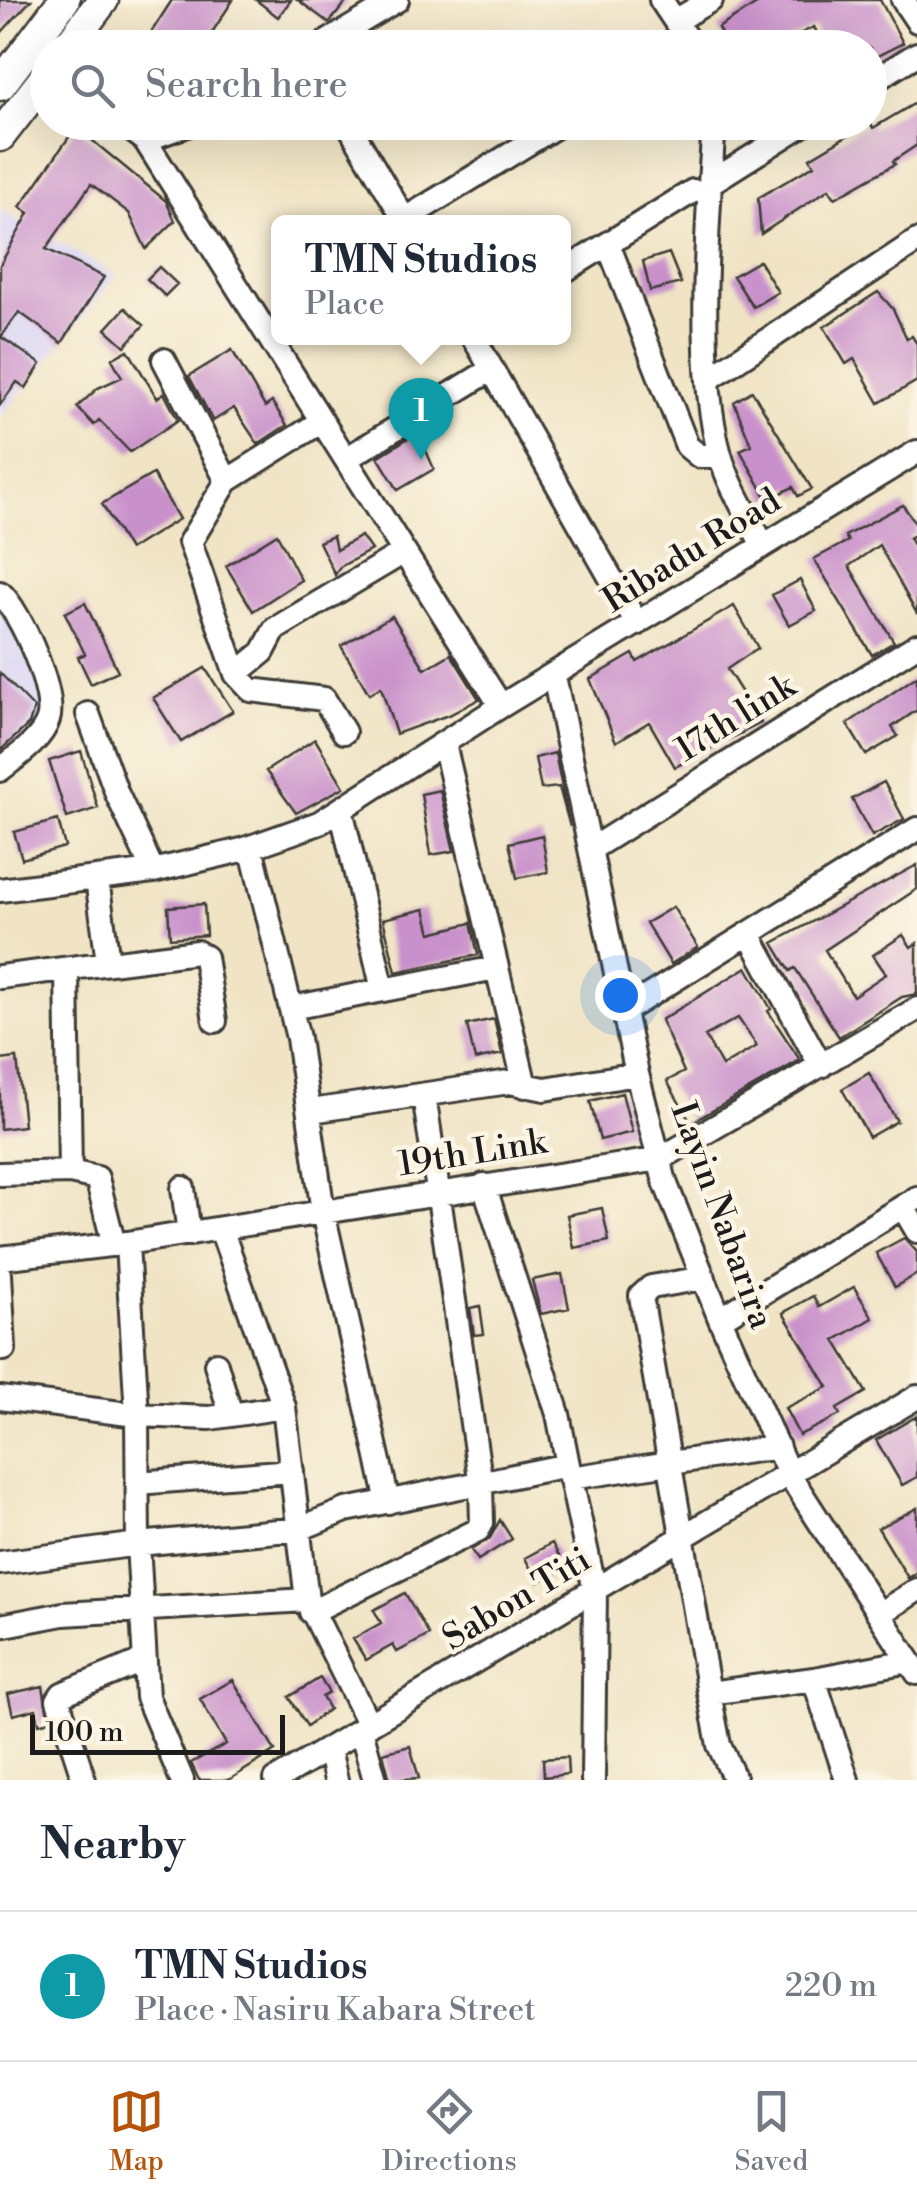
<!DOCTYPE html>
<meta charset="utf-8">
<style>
:root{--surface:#fff;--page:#f6f6f7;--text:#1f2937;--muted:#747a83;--line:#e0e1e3;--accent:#b45309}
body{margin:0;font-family:"Libre Bodoni",serif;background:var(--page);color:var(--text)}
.scale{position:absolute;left:30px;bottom:25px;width:255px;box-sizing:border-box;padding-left:10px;border:5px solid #1c1c1c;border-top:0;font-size:28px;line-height:35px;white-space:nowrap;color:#1c1c1c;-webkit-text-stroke:8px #fcf5e5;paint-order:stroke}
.you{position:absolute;left:620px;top:995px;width:35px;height:35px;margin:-25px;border:8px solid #fff;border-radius:50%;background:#1a73e8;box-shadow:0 0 0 15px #1a73e833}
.badge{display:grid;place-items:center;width:65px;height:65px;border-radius:50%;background:var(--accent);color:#fff;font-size:32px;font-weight:700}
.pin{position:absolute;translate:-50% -82px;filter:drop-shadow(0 2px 5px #0008)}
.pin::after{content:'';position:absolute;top:52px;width:35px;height:30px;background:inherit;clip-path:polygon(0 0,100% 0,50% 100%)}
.popup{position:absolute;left:271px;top:215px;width:300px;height:130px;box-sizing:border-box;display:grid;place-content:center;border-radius:15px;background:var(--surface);filter:drop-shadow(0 2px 8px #0005);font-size:32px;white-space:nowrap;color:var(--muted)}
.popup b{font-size:38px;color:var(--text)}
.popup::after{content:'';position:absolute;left:50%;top:100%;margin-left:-20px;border:20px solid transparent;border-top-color:var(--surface)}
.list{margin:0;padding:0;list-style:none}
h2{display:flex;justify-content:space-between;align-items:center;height:130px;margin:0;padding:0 40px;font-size:42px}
h2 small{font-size:32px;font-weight:400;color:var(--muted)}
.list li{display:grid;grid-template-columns:65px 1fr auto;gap:30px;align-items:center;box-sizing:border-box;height:150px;padding:0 40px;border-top:2px solid var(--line)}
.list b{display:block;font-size:38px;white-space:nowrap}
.list p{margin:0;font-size:32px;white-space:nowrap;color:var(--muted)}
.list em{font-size:32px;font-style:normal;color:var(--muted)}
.icon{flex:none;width:55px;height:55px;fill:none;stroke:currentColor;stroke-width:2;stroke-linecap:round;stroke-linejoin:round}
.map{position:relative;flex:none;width:917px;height:1780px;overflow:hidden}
.search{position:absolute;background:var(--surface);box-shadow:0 10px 40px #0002;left:30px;right:30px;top:30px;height:110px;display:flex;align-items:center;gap:25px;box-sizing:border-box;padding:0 35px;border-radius:55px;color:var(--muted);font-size:38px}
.sheet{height:280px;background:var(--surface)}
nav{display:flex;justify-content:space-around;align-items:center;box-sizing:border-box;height:140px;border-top:2px solid var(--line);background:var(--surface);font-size:28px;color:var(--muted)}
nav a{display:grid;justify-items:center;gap:5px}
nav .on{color:var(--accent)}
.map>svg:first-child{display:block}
.built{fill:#d9d6f7}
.building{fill:#c991cb;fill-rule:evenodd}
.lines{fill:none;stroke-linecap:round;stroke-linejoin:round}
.minor-casing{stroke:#3c3a35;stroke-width:28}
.major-casing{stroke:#3c3a35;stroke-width:35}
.minor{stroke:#fff;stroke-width:22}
.major{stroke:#fff;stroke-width:30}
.labels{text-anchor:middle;stroke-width:9;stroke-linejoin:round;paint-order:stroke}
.street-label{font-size:35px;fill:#1c1c1c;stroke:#fcf5e5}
</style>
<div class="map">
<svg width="917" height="1780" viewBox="0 0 917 1780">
<rect width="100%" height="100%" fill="#fcf5e5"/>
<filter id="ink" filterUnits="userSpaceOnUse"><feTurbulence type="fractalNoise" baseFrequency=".01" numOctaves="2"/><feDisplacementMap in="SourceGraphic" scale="20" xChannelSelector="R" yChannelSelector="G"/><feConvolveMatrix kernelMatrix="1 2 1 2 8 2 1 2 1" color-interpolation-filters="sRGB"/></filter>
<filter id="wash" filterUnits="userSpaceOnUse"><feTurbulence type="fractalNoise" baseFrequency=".0048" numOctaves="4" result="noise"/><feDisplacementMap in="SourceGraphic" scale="40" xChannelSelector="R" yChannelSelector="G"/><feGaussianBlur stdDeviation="2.25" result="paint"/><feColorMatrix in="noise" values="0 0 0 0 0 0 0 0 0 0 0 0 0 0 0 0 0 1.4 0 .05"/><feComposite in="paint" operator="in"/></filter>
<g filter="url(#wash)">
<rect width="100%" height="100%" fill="#f0e4c5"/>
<path class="built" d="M 0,210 L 117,275 L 0,417 Z
M 0,601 L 66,705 L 0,755 Z"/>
<g id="blocks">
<path class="building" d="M 0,0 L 31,0 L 0,34 Z
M 172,0 L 233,0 L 202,48 L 141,48 Z
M 256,0 L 291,0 L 278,17 Z
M 298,0 L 348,0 L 329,23 Z
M 763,0 L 880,0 L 903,43 L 875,57 L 870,48 L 825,48 L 814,27 L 771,48 L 728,48 L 718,28 Z
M 917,102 L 917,145 L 893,161 L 895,164 L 835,198 L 829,189 L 761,234 L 758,198 L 814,165 L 810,158 L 870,122 L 873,128 Z
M 76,127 L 166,201 L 175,221 L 146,249 L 129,213 L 91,184 L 46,249 L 104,277 L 62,343 L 19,312 L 1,337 L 41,364 L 26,388 L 17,382 L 0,405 L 0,265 L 29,213 L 20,207 Z
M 669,253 L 681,283 L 650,291 L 643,261 Z
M 759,261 L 778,292 L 753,307 L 733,276 Z
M 159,267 L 177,284 L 165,296 L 147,279 Z
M 878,292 L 893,309 L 907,339 L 912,336 L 917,344 L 917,381 L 879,403 L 854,359 L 846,364 L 824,327 Z
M 125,308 L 144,325 L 125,346 L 106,329 Z
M 128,350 L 157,398 L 164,393 L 178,420 L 130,452 L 99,420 L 94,425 L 77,407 L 98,388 L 122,377 L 112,359 Z
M 232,350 L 265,407 L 272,402 L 287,425 L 258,444 L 234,408 L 213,421 L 189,376 Z
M 752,391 L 812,489 L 798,496 L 793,487 L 768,500 L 740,450 L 751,445 L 734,402 Z
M 418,432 L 434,469 L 398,490 L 378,457 Z
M 153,474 L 179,519 L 129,550 L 102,504 Z
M 903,505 L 917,526 L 917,534 L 909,538 L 917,552 L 917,614 L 879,545 L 849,566 L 894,642 L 872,655 L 814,559 L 848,541 L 845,536 Z
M 277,534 L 301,580 L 253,611 L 226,566 Z
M 333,536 L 336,550 L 361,536 L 371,550 L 340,567 L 335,575 L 319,542 Z
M 800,580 L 816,611 L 789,625 L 772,595 Z
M 85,603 L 118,671 L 91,684 L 78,657 L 85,654 L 65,613 Z
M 734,606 L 758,648 L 727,669 L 761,723 L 675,767 L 649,722 L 616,742 L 590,679 L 633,654 L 637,662 Z
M 392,616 L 425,669 L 451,654 L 479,699 L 451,714 L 396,734 L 381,687 L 369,694 L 341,646 Z
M 205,668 L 233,711 L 181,742 L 153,698 Z
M 0,673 L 34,708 L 29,724 L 0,751 Z
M 917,676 L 917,710 L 892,727 L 898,736 L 866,755 L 847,724 Z
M 315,739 L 344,787 L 296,813 L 266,771 Z
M 81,751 L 98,808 L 67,818 L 49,761 Z
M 555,753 L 570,827 L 559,787 L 541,789 L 535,758 Z
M 884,782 L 904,819 L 872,836 L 852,799 Z
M 440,790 L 454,851 L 431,855 L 421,794 Z
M 58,820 L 65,847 L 22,859 L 14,832 Z
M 542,835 L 548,872 L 517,878 L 509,843 Z
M 917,865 L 917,889 L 825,950 L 853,996 L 886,974 L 873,955 L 903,935 L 911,947 L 917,943 L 917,994 L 902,997 L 839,1037 L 795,968 L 790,971 L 773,943 Z
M 204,904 L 206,935 L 170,938 L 168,907 Z
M 673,907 L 698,947 L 671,964 L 646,923 Z
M 425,909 L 431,933 L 471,923 L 478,955 L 396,972 L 383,919 Z
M 747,967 L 771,1009 L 768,1011 L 800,1060 L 691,1123 L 667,1081 L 684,1072 L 661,1020 ZM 738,1018 L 757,1046 L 722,1066 L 705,1036 Z
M 494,1019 L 502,1054 L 475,1060 L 467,1025 Z
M 17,1058 L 24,1126 L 0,1129 L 0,1060 Z
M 869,1073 L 897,1121 L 869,1137 L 842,1089 Z
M 622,1093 L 632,1132 L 600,1140 L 590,1101 Z
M 602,1208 L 609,1241 L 574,1248 L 567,1215 Z
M 904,1238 L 917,1252 L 917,1274 L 895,1287 L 876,1253 Z
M 562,1274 L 569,1308 L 541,1314 L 532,1280 Z
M 854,1287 L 873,1318 L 835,1340 L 866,1392 L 837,1409 L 840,1415 L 799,1435 L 785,1408 L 828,1387 L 783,1313 L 813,1296 L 819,1307 Z
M 480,1306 L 484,1334 L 474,1335 L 470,1308 Z
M 917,1416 L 917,1477 L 902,1485 L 876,1440 Z
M 917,1508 L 917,1573 L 908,1578 L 878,1528 Z
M 500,1520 L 512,1539 L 478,1560 L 471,1550 L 490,1538 Z
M 552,1543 L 565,1567 L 538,1582 L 525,1558 Z
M 405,1593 L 429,1635 L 397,1652 L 393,1645 L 366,1660 L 353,1639 L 381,1623 L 374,1610 Z
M 320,1678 L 329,1693 L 322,1697 L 329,1709 L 307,1726 L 289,1697 Z
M 233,1680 L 275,1751 L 229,1780 L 199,1780 L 191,1763 L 226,1744 L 200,1699 Z
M 43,1686 L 49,1721 L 39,1724 L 36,1709 L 13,1715 L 8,1694 Z
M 410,1746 L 419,1778 L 390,1780 L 383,1753 Z
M 567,1757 L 568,1774 L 544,1777 L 543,1759 Z"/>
</g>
</g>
<g filter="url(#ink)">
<use href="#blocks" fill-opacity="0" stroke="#3c3a35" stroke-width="2.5"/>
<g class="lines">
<defs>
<path id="minor" d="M 661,0 L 693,48
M 903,0 L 917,21
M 675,21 L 711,0
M 317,48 L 397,0
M 870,83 L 917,54
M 121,122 L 145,140 L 501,706
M 347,122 L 406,222
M 714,122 C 708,217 695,365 720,455 C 729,486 749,517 763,546
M 145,140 L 195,122
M 710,183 L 807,122
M 405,219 L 563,122
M 608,244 L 687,446 L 699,456 L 720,456
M 564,271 L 693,191
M 474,338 L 637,624
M 164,360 L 227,481
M 710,378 L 917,241
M 322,421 L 227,481 L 190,542 L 236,674 L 251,690 L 324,699 L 344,732
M 346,459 L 492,369
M 0,593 C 20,610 57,694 48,720 C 41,741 16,757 0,770
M 236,674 L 263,652 L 275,629 L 404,552
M 554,676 L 637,1074 L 665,1182 L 720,1319 L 790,1476 L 917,1673
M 88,714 L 117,794 L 153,871
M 444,744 L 525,1086
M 341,809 L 383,990
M 251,847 L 298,1038 L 323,1212 L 388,1502
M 591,849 L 917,645
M 97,879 L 108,962
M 0,890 L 153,871 L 242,850 L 319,823 L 501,706 L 917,452
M 749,934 L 821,1066
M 67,969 L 70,1172
M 0,977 L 197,952 L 205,957 L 215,1021
M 291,1008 L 496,968
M 624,1011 L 917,829
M 311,1111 L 509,1082 L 545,1089 L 637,1074
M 0,1174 L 70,1172 L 97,1178 L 114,1245
M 484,1185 L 558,1414 L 568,1465
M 183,1188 L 189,1234
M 903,1207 L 917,1231
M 221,1229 L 284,1407 L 307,1600 L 369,1725
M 127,1243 L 137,1415 L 210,1418 L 284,1407
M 0,1258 L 127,1243 L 660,1159 L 917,1009
M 0,1274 L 4,1349
M 704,1278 L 651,1287 L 641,1296 L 709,1693 L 719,1745 L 735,1780
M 720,1319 L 917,1198
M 216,1364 L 231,1415
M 0,1398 L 137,1415 L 138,1544 L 0,1563
M 570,1478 L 778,1447
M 137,1483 L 292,1471
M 311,1612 L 478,1530 L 482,1523 L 481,1485 L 424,1095
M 879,1614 L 917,1590
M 0,1626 L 63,1614 L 307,1600
M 814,1679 L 909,1661
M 709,1693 L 814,1679 L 847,1780
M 361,1730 L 375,1780
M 329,1749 L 336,1780
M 84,1780 L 58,1700 L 62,1694 L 142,1661
M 182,1780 L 147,1697 L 138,1544 L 299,1529 L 346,1510 L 568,1465 L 595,1591 L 593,1780
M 276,1780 L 917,1397"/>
<path id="major" d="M 67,48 L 103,0
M 0,85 L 64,0
M 0,136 L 48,74"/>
</defs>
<use href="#minor" class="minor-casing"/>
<use href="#major" class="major-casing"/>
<use href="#minor" class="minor"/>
<use href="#major" class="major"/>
</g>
</g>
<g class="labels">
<g class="street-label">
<text transform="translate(691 550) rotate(-32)" y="12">Ribadu Road</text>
<text transform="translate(735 717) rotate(-32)" y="12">17th link</text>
<text transform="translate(472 1152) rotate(-9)" y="12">19th Link</text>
<text transform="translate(723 1215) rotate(70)" y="12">Layin Nabarira</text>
<text transform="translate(516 1598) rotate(-31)" y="12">Sabon Titi</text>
</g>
</g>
</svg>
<div class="scale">100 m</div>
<div class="you"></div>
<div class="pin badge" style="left:421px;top:460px;background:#0f9aa8">1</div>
<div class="popup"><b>TMN Studios</b>Place</div>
<div class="search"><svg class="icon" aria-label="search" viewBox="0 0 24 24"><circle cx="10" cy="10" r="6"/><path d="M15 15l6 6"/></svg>Search here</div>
</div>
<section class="sheet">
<h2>Nearby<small></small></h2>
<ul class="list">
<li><span class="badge" style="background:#0f9aa8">1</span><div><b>TMN Studios</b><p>Place · Nasiru Kabara Street</p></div><em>220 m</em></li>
</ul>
</section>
<nav>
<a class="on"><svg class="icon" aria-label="map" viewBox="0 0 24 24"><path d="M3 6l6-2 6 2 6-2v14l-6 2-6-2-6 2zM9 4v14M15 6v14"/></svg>Map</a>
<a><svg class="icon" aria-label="directions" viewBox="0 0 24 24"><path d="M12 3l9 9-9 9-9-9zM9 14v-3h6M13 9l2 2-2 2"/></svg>Directions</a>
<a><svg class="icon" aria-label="saved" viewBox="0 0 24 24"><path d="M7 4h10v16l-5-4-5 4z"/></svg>Saved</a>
</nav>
